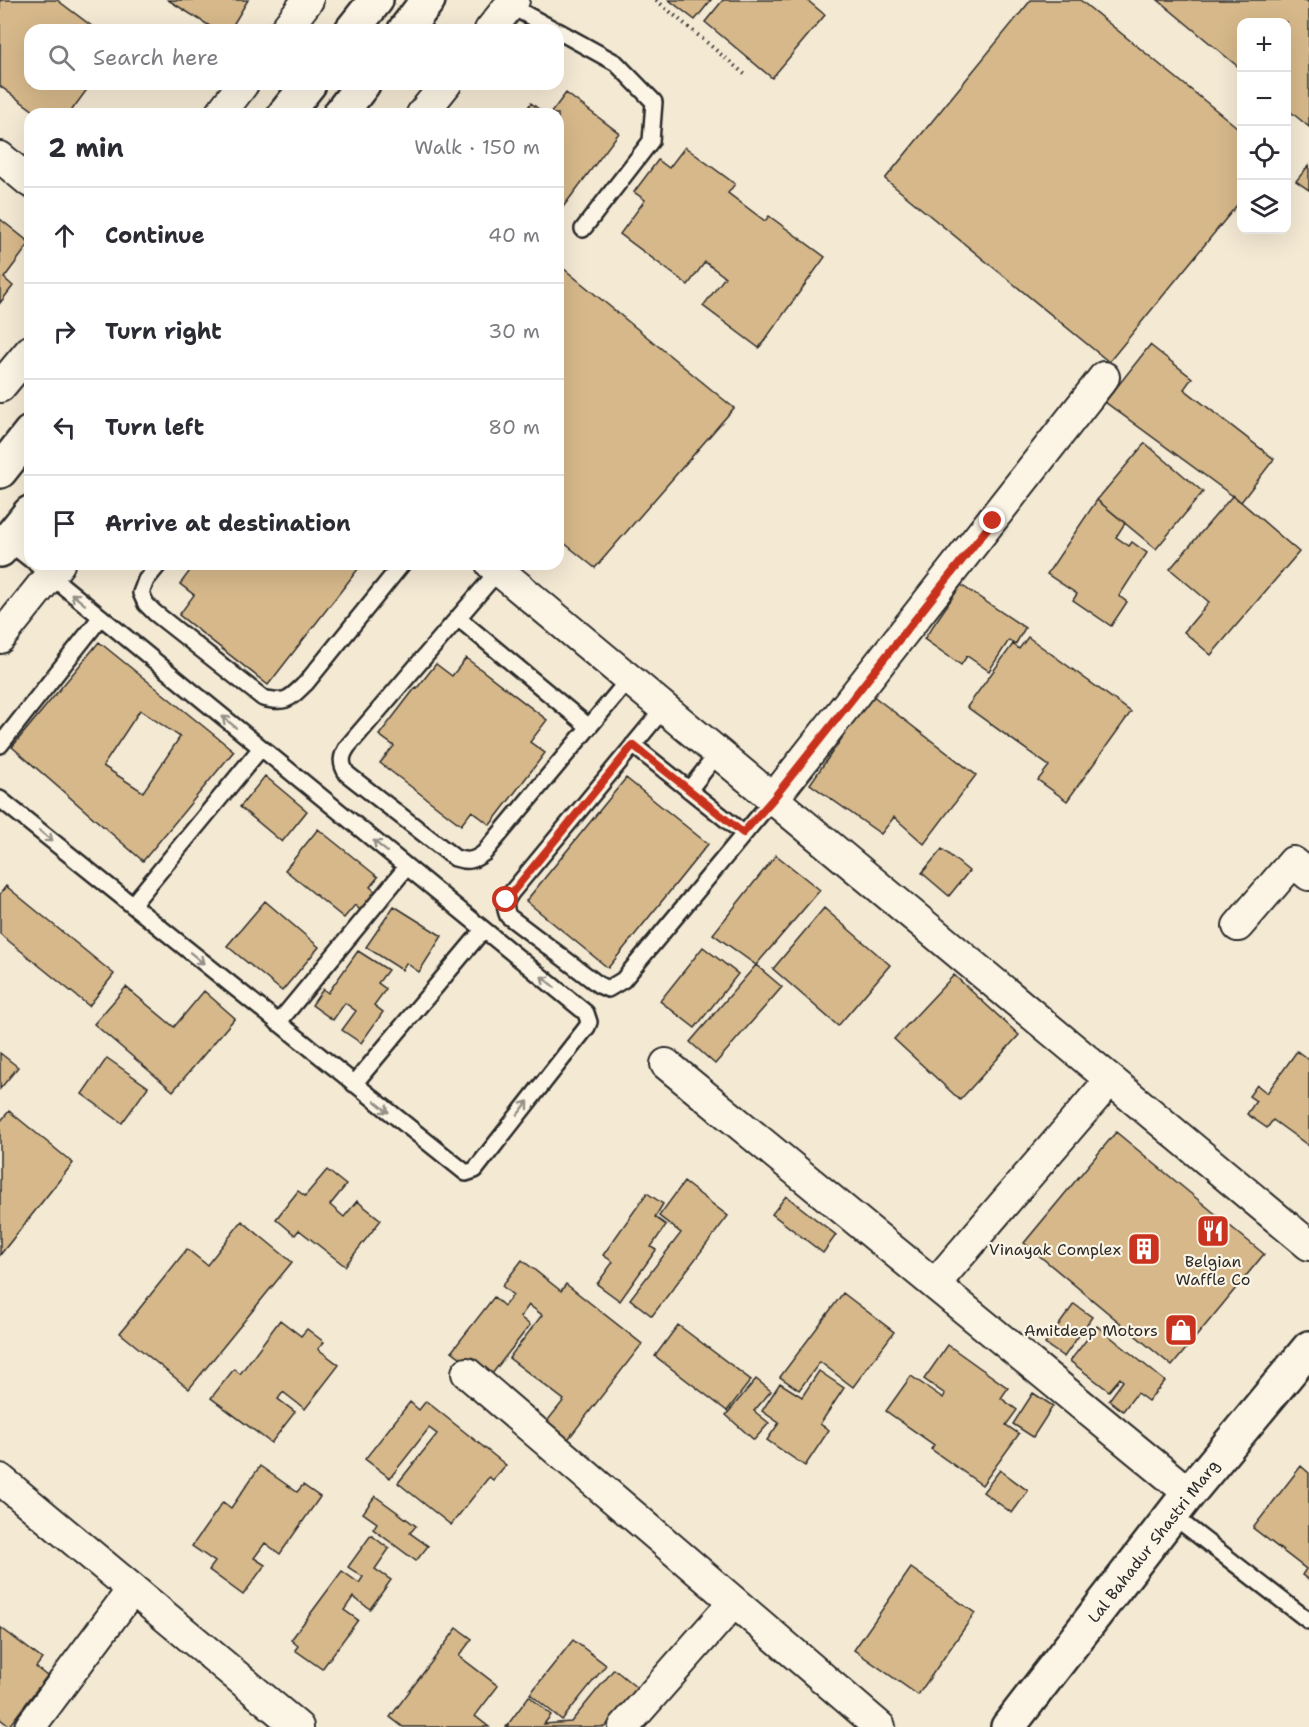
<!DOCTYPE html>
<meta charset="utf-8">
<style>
:root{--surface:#fff;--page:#f7f7f7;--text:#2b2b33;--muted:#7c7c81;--line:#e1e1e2}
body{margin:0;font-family:"Shantell Sans",sans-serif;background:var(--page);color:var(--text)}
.controls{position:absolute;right:18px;top:18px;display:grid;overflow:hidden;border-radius:12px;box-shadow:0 6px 24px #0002}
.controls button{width:54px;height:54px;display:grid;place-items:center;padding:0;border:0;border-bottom:2px solid var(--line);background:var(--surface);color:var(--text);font:30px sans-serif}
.stop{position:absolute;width:18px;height:18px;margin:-14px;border:4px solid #c8321e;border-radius:50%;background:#fff}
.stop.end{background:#c8321e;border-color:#fff;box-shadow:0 2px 6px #0008}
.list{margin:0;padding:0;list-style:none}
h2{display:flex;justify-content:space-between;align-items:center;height:78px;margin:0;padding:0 24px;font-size:26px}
h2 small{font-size:20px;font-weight:400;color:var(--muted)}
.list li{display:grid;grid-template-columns:39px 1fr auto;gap:18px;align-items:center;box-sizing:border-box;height:96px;padding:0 24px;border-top:2px solid var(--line)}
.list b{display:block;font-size:22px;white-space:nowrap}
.list em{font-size:20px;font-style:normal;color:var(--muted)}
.icon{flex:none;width:33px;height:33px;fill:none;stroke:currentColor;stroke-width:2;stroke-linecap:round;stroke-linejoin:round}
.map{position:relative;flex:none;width:1309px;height:1727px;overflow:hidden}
.search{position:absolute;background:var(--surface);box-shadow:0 6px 24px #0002;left:24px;top:24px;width:540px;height:66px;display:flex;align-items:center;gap:15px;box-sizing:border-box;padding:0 21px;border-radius:18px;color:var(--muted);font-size:22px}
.panel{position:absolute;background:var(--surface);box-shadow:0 6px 24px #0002;left:24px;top:108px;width:540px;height:462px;border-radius:18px}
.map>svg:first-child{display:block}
.building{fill:#d6b88a;stroke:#2b2b2b;stroke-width:1.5;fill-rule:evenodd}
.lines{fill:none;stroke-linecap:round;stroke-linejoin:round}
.service-casing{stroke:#2b2b2b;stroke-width:20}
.minor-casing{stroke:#2b2b2b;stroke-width:34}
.tertiary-casing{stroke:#2b2b2b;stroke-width:38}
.secondary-casing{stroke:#2b2b2b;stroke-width:38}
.path{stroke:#2b2b2b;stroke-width:4;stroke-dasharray:1.5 4.5;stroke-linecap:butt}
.service{stroke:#fcf5e5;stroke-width:15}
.minor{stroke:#fcf5e5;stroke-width:30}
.tertiary{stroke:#fcf5e5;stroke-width:33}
.secondary{stroke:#fcf5e5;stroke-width:33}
.oneway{stroke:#949088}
.route{stroke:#c8321e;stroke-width:8}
.labels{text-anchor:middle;stroke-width:4.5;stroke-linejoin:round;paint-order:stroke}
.poi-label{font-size:16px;fill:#2b2b2b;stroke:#fcf5e5;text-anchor:end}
.street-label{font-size:16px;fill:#2b2b2b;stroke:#fcf5e5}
</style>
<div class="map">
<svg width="1309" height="1727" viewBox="0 0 1309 1727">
<rect width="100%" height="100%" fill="#f4e9d3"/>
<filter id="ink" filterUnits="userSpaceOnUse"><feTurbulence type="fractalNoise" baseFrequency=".0167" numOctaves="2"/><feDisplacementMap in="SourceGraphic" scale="12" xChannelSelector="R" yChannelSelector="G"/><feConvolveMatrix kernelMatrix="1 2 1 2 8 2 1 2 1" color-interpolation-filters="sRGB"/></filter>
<g filter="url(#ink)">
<path class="building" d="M 0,0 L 57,0 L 97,30 L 30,30 L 30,84 L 91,84 L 69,114 L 38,114 L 0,86 Z
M 168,0 L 248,0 L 230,30 L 216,30 Z
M 669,0 L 711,0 L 695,20 Z
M 723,0 L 807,0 L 825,15 L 772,78 L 705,22 Z
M 1031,0 L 1080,0 L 1242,131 L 1242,199 L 1109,362 L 885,179 Z
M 1158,0 L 1306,0 L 1309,3 L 1309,127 L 1286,108 L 1286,22 L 1242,22 L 1242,70 Z
M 566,93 L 619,133 L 560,211 L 558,210 L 558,114 L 550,114 Z
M 531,103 L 545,114 L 523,114 Z
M 685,147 L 735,184 L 728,193 L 765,221 L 769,216 L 825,257 L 759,348 L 703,306 L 725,277 L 705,262 L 688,285 L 620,234 L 645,200 L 634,192 L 658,160 L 669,168 Z
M 1309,165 L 1309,190 L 1296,181 Z
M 0,219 L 30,243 L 4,278 L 13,286 L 0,303 Z
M 558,264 L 734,408 L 595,568 L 558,538 Z
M 1150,345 L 1192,378 L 1184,389 L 1274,459 L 1241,502 L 1105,402 Z
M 1145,443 L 1203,492 L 1156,549 L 1097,500 Z
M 1233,495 L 1299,552 L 1211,655 L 1184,632 L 1209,602 L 1170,569 Z
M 1097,500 L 1125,523 L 1116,537 L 1129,546 L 1132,542 L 1147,553 L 1119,596 L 1127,602 L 1111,626 L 1073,600 L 1077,594 L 1047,574 Z
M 195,564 L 362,564 L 268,685 L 179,615 L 194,595 L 180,584 Z
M 961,585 L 1025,628 L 1015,645 L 1009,640 L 989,671 L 967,656 L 961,665 L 924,639 Z
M 1028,637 L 1131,712 L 1067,801 L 1038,780 L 1049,766 L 967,707 L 1013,644 L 1019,649 Z
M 99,642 L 234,751 L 143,861 L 12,747 ZM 140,710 L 180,737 L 143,792 L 103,766 Z
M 466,658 L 547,720 L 530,742 L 545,753 L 490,825 L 472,811 L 461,825 L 380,763 L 394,746 L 379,735 L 416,687 L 417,688 L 436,664 L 452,676 Z
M 872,695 L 976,775 L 924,844 L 894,817 L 881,834 L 810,784 Z
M 265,776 L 307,811 L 282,842 L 240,807 Z
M 626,778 L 708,844 L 608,968 L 526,901 Z
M 318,829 L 378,877 L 370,887 L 376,892 L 361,911 L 355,905 L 344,918 L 285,870 Z
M 942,849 L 969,871 L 949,896 L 922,873 Z
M 776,855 L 820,890 L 756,965 L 713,934 Z
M 6,886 L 114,974 L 89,1006 L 0,934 L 0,894 Z
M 265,901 L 319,947 L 282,991 L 227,946 Z
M 394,906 L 442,936 L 419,972 L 406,963 L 402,970 L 366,947 Z
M 824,908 L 890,965 L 838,1026 L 773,969 Z
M 703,947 L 738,974 L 695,1028 L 660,1001 Z
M 358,951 L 388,970 L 378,983 L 386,989 L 374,1005 L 383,1012 L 361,1043 L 342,1030 L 356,1011 L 345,1003 L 333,1020 L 312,1005 L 323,989 L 328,993 Z
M 756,965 L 782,987 L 715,1064 L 690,1042 Z
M 954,975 L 1019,1035 L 960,1100 L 894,1039 Z
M 126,987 L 174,1027 L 204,991 L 235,1018 L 173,1091 L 94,1024 Z
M 1297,1051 L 1309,1060 L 1309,1146 L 1273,1120 L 1267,1128 L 1247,1114 L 1256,1101 L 1249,1096 L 1257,1085 L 1267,1093 Z
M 0,1053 L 18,1067 L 0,1089 Z
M 107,1058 L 148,1087 L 122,1123 L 82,1094 Z
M 9,1111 L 73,1163 L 0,1255 L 0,1122 Z
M 1116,1132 L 1264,1254 L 1172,1366 L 1024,1243 Z
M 327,1170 L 346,1185 L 330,1205 L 344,1217 L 357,1201 L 381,1220 L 345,1266 L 299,1230 L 295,1235 L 276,1219 L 298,1191 L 305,1196 Z
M 684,1182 L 728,1216 L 652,1316 L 630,1299 L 681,1233 L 659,1216 Z
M 647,1193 L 663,1204 L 655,1217 L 666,1225 L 651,1247 L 656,1250 L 620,1301 L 597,1284 L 613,1262 L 603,1255 Z
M 786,1196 L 836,1235 L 823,1253 L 772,1214 Z
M 242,1221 L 292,1262 L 189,1389 L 120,1333 L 187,1249 L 207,1265 Z
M 522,1260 L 561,1291 L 566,1284 L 642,1344 L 566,1442 L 544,1425 L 564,1400 L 509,1358 L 542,1315 L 529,1305 L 520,1317 L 530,1325 L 488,1379 L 452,1351 L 494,1297 L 504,1306 L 513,1295 L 502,1286 Z
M 843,1293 L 894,1332 L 853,1387 L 820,1362 L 799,1390 L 780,1377 Z
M 1074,1304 L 1092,1317 L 1064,1357 L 1045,1344 Z
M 280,1320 L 301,1336 L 307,1329 L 324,1342 L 318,1349 L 339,1365 L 305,1409 L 283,1392 L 278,1399 L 295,1412 L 271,1443 L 211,1398 L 234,1369 L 240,1374 Z
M 678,1325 L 751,1380 L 727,1411 L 655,1356 Z
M 1097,1326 L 1165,1381 L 1148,1401 L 1137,1393 L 1123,1411 L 1109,1400 L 1123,1381 L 1120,1378 L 1109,1391 L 1070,1361 Z
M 948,1345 L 1008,1388 L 1001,1398 L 1017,1410 L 1006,1425 L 1019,1434 L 982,1485 L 931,1449 L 934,1445 L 886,1411 L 911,1376 L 943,1398 L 945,1394 L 924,1379 Z
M 819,1371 L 844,1388 L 820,1424 L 829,1430 L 805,1466 L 767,1440 L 779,1423 L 762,1411 L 780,1383 L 802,1397 Z
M 756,1379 L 771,1391 L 754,1411 L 769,1423 L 754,1440 L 726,1415 Z
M 1033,1393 L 1053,1406 L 1033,1437 L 1013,1424 Z
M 426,1401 L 506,1465 L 493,1480 L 489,1477 L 451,1525 L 398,1483 L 437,1434 L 429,1428 L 390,1478 L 365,1459 L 410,1402 L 419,1410 Z
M 260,1466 L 297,1492 L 303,1485 L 320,1497 L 280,1554 L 265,1543 L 254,1558 L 265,1565 L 243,1595 L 209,1570 L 215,1562 L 192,1546 L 223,1502 L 231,1508 Z
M 1301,1466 L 1309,1473 L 1309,1580 L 1302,1575 L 1306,1569 L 1253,1528 Z
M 1000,1470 L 1028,1491 L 1012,1513 L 983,1492 Z
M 375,1496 L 416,1526 L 410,1533 L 428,1546 L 416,1561 L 373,1529 L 377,1523 L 363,1513 Z
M 371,1535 L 389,1549 L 375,1569 L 391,1580 L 370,1609 L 353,1597 L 344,1610 L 358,1620 L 322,1669 L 295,1650 L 298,1646 L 291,1640 L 342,1571 L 359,1583 L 363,1577 L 348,1567 Z
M 911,1568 L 975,1613 L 918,1695 L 854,1650 Z
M 0,1627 L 42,1659 L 36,1667 L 47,1676 L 9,1726 L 0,1719 Z
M 457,1628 L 472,1639 L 459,1656 L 498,1686 L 475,1716 L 489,1727 L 403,1727 L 390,1717 Z
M 573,1640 L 606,1665 L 562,1720 L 530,1694 Z
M 614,1669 L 637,1688 L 605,1727 L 506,1727 L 529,1696 L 551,1715 L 544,1724 L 571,1722 Z"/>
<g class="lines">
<defs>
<path id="service" d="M 505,3 L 555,30
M 558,31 L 616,63 L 654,102 L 651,141 L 583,229
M 7,541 L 30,559
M 159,564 L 146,580 L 141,593 L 146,604 L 155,613 L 263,698 C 287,704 289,699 306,683 L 402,564
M 499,570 L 348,746 C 341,756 340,763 347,774 L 455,858 C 468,862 473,861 484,853 L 629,679
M 458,618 L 589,727
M 664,708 L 511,893 C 505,902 504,906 508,916 L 599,985 L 608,989 L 623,980 L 773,799
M 0,745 L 101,617
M 633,745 L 743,833
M 689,790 L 718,753
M 0,799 L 466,1173 L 475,1170 L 587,1027 L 589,1022 L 586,1013 L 36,564
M 132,905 L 261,748
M 278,1023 L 406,868
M 354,1084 L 483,930
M 1172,1515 L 1309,1621"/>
<path id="minor" d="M 285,30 L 308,0
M 490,30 L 514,0
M 220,114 L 243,84
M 422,114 L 446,84
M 0,157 L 30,182
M 0,387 L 30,351
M 491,564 L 1309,1245
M 0,638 L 59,564
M 773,799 L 1104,377
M 1238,926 L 1293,862 L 1309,875
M 666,1064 L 1189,1493
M 935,1284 L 1110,1080
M 467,1373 L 880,1727
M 0,1479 L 298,1727
M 30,1727 L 132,1590
M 624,1727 L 733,1603"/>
<path id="tertiary" d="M 1008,1727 L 1189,1493 L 1309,1348"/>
<path id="secondary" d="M 352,30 L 376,0
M 405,30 L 428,0
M 285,114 L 309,84
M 340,114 L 363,84
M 0,471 L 30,433
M 0,550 L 30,513"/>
</defs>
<use href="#service" class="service-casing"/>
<use href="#minor" class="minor-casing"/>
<use href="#tertiary" class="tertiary-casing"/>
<use href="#secondary" class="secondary-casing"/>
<path class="path" d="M 656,0 L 748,77"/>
<use href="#service" class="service"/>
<use href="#minor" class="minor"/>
<use href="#tertiary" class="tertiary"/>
<use href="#secondary" class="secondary"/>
</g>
<defs><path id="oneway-shaft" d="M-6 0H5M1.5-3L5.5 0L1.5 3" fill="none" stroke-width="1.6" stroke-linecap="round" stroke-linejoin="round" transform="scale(1.5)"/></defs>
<g class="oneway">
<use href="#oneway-shaft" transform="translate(78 599) rotate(-141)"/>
<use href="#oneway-shaft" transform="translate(229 722) rotate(-141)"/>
<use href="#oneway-shaft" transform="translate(46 836) rotate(39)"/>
<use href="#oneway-shaft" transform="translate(380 846) rotate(-141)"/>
<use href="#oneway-shaft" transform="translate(197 958) rotate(39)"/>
<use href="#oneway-shaft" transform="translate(548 982) rotate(-141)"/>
<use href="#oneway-shaft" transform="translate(382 1107) rotate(39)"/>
<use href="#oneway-shaft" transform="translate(523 1108) rotate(-52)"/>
</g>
</g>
<g class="lines" filter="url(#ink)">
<path class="route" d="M 506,900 L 633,745 L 743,833 L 773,799 L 993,521"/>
</g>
<defs>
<symbol id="restaurant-square" viewBox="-11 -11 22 22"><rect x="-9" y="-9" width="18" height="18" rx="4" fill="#c8321e" stroke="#fcf5e5"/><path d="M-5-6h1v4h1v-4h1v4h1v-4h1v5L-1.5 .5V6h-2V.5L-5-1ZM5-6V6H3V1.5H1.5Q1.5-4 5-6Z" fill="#fff"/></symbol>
<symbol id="building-square" viewBox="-11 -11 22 22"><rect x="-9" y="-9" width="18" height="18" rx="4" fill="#c8321e" stroke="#fcf5e5"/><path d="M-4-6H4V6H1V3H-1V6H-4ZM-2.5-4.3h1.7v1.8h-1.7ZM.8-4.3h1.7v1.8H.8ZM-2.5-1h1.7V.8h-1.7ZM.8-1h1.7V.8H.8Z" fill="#fff"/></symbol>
<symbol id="shop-square" viewBox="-11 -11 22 22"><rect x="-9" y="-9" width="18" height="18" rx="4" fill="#c8321e" stroke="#fcf5e5"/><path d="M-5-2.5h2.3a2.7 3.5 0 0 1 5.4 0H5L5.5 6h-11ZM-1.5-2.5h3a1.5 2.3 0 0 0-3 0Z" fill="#fff"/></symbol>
</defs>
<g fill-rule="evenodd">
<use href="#restaurant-square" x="1194" y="1212" width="38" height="38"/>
<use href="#building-square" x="1125" y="1230" width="38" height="38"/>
<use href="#shop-square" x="1162" y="1311" width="38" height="38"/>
</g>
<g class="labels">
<g class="poi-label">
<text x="1121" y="1255">Vinayak Complex</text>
<text x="1213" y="1267" text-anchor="middle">Belgian<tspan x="1213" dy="18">Waffle Co</tspan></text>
<text x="1158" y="1336">Amitdeep Motors</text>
</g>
<g class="street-label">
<text transform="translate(1153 1541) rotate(-52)" y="6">Lal Bahadur Shastri Marg</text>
</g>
</g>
</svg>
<div class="controls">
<button>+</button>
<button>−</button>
<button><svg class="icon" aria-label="locate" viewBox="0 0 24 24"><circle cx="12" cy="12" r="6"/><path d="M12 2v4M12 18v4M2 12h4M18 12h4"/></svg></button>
<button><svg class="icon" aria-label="layers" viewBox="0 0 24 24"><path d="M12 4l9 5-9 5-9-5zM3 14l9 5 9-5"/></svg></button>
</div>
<div class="stop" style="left:506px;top:900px"></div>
<div class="stop end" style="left:993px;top:521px"></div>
<div class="search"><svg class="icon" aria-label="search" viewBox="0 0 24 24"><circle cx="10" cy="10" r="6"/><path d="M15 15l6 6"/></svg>Search here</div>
<section class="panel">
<h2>2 min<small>Walk · 150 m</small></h2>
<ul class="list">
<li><svg class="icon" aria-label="ahead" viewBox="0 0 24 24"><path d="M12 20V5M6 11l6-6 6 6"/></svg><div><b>Continue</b></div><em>40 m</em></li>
<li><svg class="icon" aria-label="right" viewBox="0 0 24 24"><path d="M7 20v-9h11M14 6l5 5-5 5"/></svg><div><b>Turn right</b></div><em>30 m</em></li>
<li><svg class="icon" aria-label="left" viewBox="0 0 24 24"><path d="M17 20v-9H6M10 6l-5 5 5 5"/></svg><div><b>Turn left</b></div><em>80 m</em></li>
<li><svg class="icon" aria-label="arrive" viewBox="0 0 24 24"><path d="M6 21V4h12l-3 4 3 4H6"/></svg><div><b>Arrive at destination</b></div></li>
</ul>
</section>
</div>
